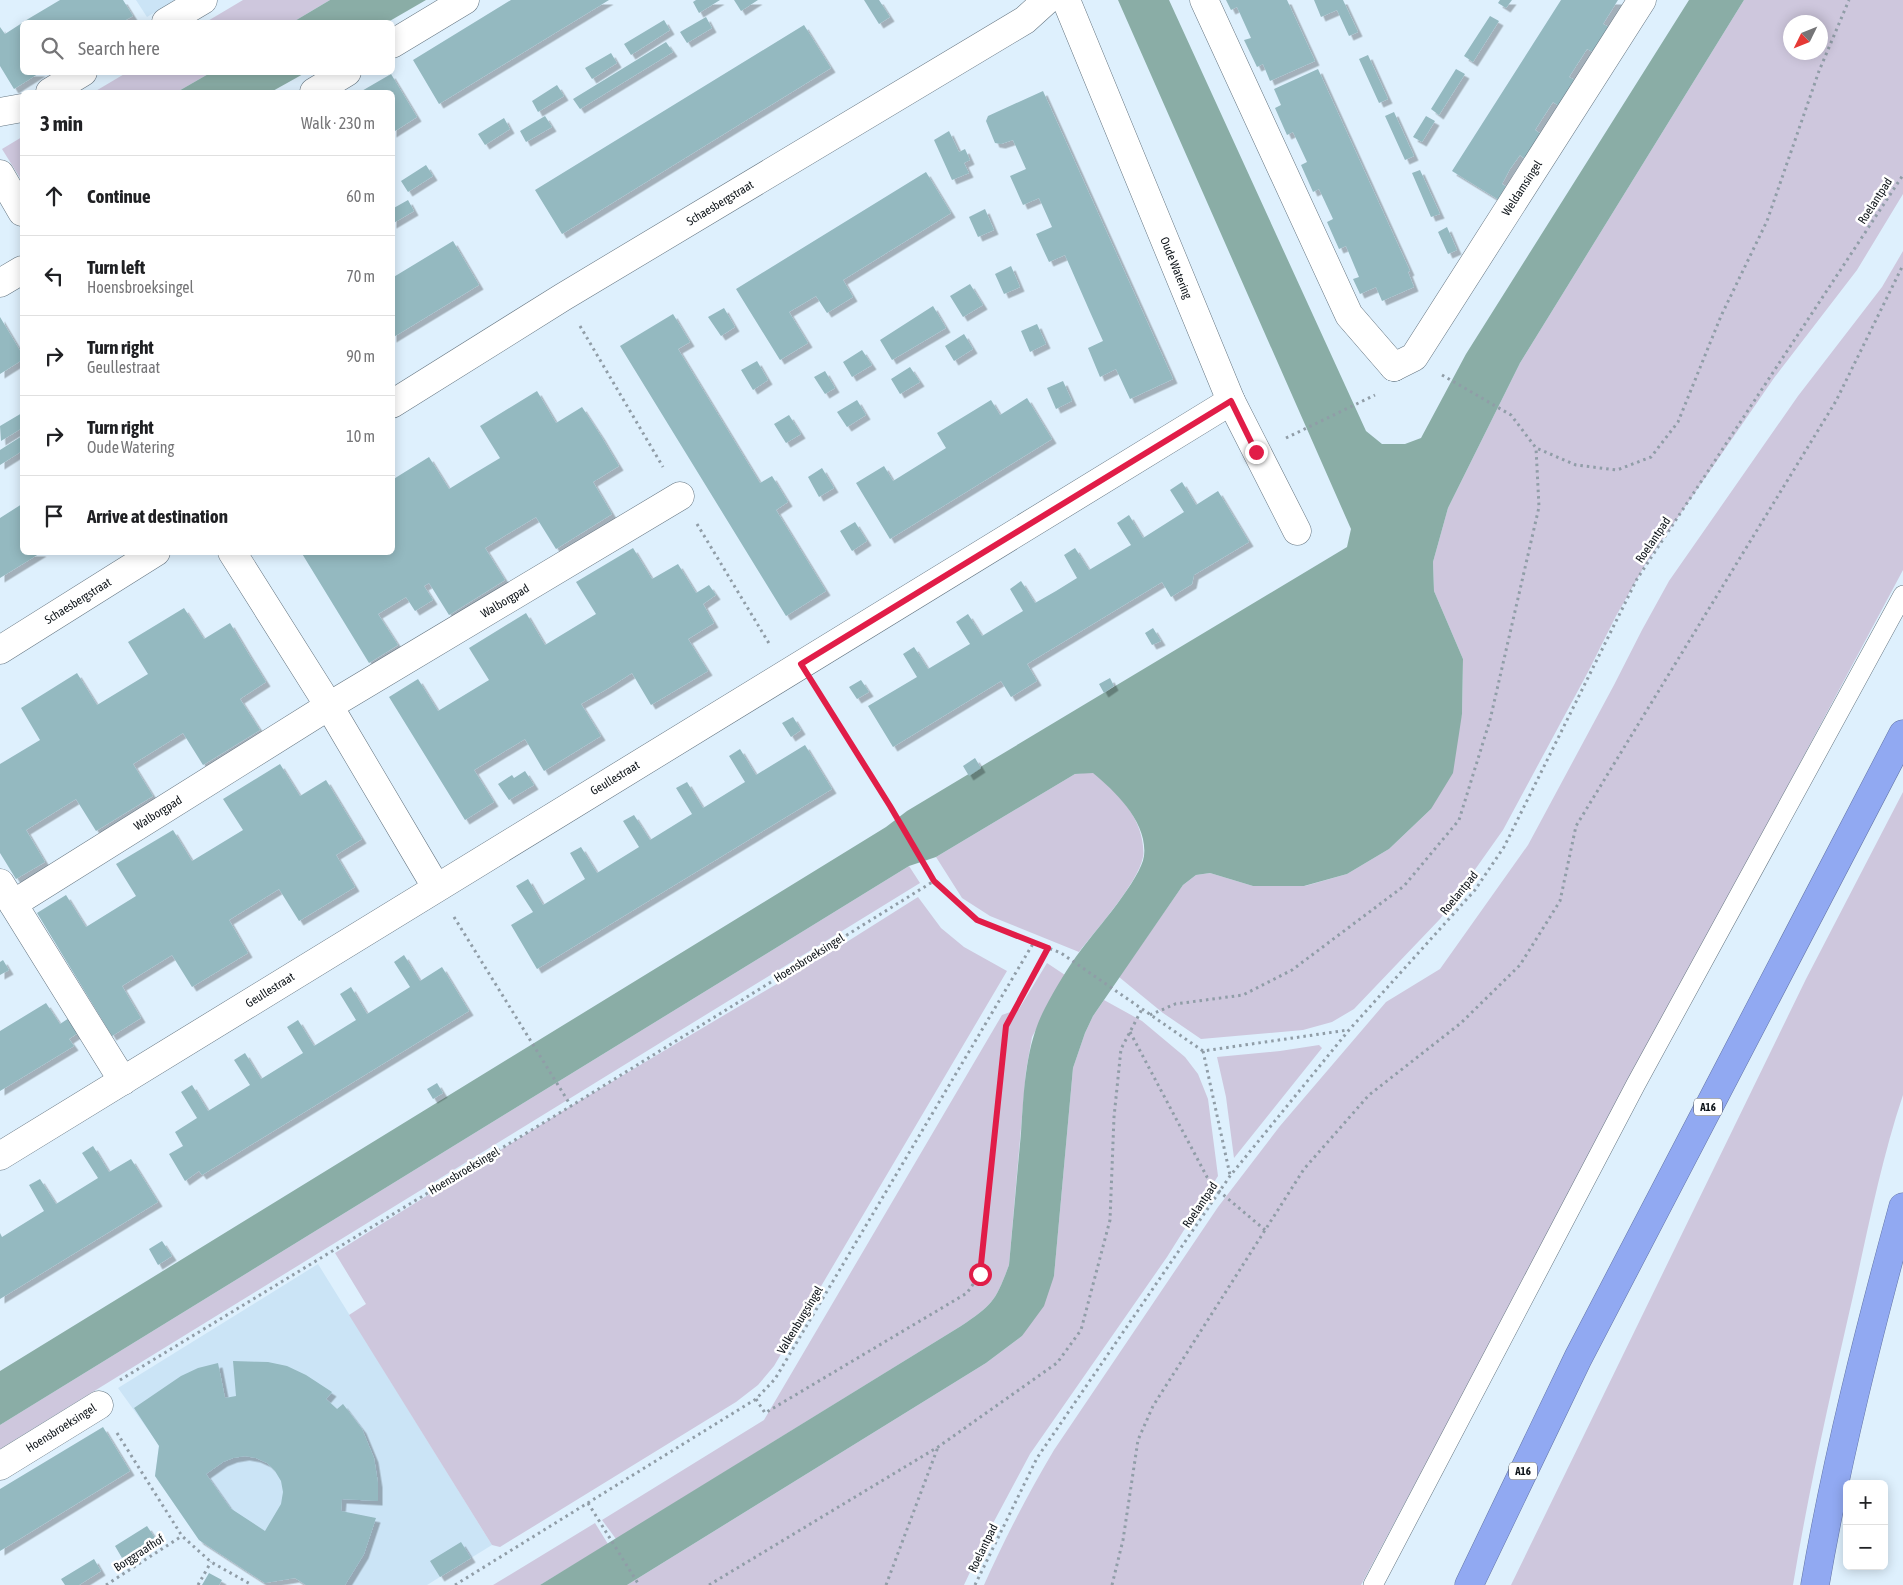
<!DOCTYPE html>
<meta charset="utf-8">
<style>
:root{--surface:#fff;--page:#f2f2f2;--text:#202124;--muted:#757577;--line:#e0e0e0}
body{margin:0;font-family:"Asap Condensed",sans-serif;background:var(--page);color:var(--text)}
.controls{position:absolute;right:15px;bottom:15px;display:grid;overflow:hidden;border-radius:8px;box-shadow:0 2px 12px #0003}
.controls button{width:45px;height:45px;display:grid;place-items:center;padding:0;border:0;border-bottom:1px solid var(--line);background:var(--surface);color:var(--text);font:25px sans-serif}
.compass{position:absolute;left:1783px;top:15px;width:45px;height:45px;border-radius:50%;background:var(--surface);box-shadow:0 2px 12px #0003;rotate:227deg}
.stop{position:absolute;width:15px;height:15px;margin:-11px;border:4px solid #e11d48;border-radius:50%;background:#fff}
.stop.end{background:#e11d48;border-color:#fff;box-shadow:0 1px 5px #0008}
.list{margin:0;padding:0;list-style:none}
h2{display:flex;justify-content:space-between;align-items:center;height:65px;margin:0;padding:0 20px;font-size:21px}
h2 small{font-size:16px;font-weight:400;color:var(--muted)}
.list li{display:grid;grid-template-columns:32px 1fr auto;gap:15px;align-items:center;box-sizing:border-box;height:80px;padding:0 20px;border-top:1px solid var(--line)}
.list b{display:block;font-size:19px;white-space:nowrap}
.list p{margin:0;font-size:16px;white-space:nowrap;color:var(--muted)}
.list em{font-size:16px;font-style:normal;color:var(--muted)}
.icon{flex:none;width:28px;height:28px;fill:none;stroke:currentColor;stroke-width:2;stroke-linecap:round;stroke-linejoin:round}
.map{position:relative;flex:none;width:1903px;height:1585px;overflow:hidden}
.search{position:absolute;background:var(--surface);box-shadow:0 2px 12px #0003;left:20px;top:20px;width:375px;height:55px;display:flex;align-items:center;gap:12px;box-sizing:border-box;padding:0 18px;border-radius:8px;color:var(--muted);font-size:19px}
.panel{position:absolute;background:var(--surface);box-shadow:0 2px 12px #0003;left:20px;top:90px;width:375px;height:465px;border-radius:8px}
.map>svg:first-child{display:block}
.built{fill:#cbe4f6}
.green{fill:#cec7dd;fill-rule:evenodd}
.water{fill:#8aada6}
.building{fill:#94b9c0;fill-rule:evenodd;filter:url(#shadow)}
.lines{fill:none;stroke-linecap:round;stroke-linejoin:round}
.service-casing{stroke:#657581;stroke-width:20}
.pedestrian-casing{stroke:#657581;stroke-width:29}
.minor-casing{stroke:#657581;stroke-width:29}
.motorway-casing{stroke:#6475a6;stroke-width:29}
.path{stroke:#909da7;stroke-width:3;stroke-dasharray:2.5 4;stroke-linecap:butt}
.service{stroke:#fff;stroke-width:19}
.pedestrian{stroke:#fff;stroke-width:28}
.minor{stroke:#fff;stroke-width:28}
.motorway{stroke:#91a9f2;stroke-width:28}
.route{stroke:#e11d48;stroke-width:6}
.labels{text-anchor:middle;stroke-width:5;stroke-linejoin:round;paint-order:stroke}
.shield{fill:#fff;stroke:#575b5f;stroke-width:1}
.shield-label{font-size:11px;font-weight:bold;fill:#0f151a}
.street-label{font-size:12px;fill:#0f151a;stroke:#fff}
</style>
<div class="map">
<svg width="1903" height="1585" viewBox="0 0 1903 1585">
<defs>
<filter id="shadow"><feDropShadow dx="4.5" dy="4.5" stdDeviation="0" flood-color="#0004"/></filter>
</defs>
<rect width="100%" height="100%" fill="#def0fd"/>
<path class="built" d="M 136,0 L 175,0 L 147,17 Z
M 318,1264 L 492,1545 L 427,1585 L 306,1585 L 295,1578 L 265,1583 L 199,1540 L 155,1476 L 159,1445 L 118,1388 Z"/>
<path class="green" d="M 243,0 L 330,0 L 293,22 L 206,22 Z
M 1744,0 L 1903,0 L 1903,194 L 1857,270 L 1774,378 L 1645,565 L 1616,616 L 1588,672 L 1503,830 L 1440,919 L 1354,1009 L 1332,1022 L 1303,1030 L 1201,1039 L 1163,1013 L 1119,977 L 1183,885 L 1196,875 L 1210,873 L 1253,886 L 1305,886 L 1347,874 L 1389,849 L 1431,809 L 1462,714 L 1463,659 L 1434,591 L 1433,562 L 1448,508 L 1520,363 ZM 1790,22 L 1820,22 L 1820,52 L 1790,52 Z
M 126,73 L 210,73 L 177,92 L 94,92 Z
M 22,137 L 22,181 L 2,149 Z
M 1903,251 L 1903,570 L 1361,1585 L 984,1585 C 1005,1538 1028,1494 1054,1450 L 1218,1207 L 1280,1126 L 1386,1002 L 1440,969 L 1528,845 L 1614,685 L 1642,630 L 1669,581 L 1798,396 L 1882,287 Z
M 1093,772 C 1116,792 1140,814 1143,846 C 1143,849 1144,854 1143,857 C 1138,883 1096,930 1079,952 L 990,916 L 962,898 L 936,857 L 1075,774 Z
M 1903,792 L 1903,1095 C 1881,1161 1868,1229 1853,1296 C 1831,1392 1809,1488 1793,1585 L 1511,1585 L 1806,979 Z
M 909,866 L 920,883 L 0,1449 L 0,1425 Z
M 918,897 L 941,928 L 964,947 L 1007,971 L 774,1366 L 758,1385 L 736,1402 L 500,1547 L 492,1545 L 349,1315 L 366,1304 L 335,1253 L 571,1106 L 834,950 Z
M 1047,963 L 1065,975 L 1032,1037 L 1026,1071 L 1009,1265 C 996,1300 993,1305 961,1326 L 616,1539 L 602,1520 L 764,1420 L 1002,1015 L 1019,1009 Z
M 1104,1000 L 1142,1021 L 1185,1057 L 1198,1074 L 1208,1099 L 1218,1176 L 1167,1257 L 1030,1454 L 991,1527 L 964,1585 L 627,1585 L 986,1363 L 1022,1336 L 1054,1276 L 1073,1068 L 1085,1033 L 1093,1016 Z
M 1319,1045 L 1322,1048 L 1234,1158 L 1226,1097 L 1217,1057 L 1280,1051 Z
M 595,1523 L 608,1544 L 540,1585 L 493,1585 Z"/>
<path class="water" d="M 330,0 L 426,0 L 388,22 L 293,22 Z
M 1118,0 L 1169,0 L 1366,431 L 1382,444 L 1405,444 L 1421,438 L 1466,354 L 1689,0 L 1744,0 L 1520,363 L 1448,508 L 1433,562 L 1434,591 L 1463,659 L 1462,714 L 1453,773 L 1431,809 L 1389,849 L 1347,874 L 1304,886 L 1253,886 L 1210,873 L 1196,875 L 1183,885 L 1093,1016 L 1085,1033 L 1073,1068 L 1054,1276 L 1044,1306 L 1022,1336 L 986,1363 L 627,1585 L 540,1585 L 961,1326 C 993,1305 996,1300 1009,1265 C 1013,1221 1017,1177 1021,1133 C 1024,1091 1025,1046 1045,1008 C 1055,989 1068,967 1081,950 C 1096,930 1141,879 1144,856 C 1148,823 1116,792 1093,773 L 1075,774 L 936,857 L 909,866 L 0,1425 L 0,1371 L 886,827 L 907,811 L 1347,547 L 1351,529 Z
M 210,73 L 210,72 L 305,73 L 271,92 L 177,92 Z"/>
<path class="building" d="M 60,0 L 123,0 L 133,16 L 122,22 L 23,22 Z
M 511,0 L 609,0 L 439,104 L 413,60 Z
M 696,0 L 720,0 L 699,13 L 693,2 Z
M 734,0 L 758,0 L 741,11 Z
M 864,0 L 879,0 L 890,17 L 879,24 Z
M 1226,0 L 1287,0 L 1315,61 L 1270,81 L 1263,64 L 1257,67 L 1244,40 L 1251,38 L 1237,7 L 1231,10 Z
M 1314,0 L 1343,0 L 1358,32 L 1349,36 L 1337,10 L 1321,17 Z
M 1500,0 L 1512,0 L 1506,8 L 1498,3 Z
M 1561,0 L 1618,0 L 1603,24 L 1609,27 L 1593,52 L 1587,49 L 1569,77 L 1575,80 L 1559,106 L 1553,102 L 1535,130 L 1541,134 L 1525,159 L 1520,155 L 1510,169 L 1502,184 L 1507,187 L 1499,200 L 1452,171 Z
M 1490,16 L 1499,21 L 1473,62 L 1464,56 Z
M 706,17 L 712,28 L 687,43 L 680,32 Z
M 664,20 L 670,30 L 631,55 L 624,44 Z
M 22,23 L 22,72 L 41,72 L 14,89 L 0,66 L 0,27 L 5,34 Z
M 804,25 L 831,68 L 562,234 L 535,190 Z
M 666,42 L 673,52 L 580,109 L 573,99 Z
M 611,53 L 617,63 L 592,79 L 585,68 Z
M 1368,55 L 1388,99 L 1379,103 L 1359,59 Z
M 1318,69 L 1410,271 L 1408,272 L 1414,287 L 1382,301 L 1376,287 L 1360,294 L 1353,279 L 1359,277 L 1346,246 L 1339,249 L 1327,222 L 1333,219 L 1319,189 L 1313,192 L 1301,165 L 1307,162 L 1293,132 L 1287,135 L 1275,108 L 1281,105 L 1274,89 Z
M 1456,69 L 1465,74 L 1439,115 L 1431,109 Z
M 391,74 L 417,117 L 392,133 L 392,92 L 360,92 Z
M 557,85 L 564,96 L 538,112 L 532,101 Z
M 1043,91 L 1173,379 L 1130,399 L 1116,369 L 1100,377 L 1088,348 L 1103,341 L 1090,312 L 1065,255 L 1049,262 L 1036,234 L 1052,227 L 1039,198 L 1023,205 L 1010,176 L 1026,169 L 1013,140 L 1001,144 L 995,143 L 986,121 L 988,116 Z
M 1394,112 L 1414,156 L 1405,160 L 1385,116 Z
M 545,116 L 552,127 L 526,142 L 520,131 Z
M 1426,116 L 1435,121 L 1422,142 L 1413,137 Z
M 504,118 L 510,129 L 485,145 L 478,134 Z
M 949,131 L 959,152 L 965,149 L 970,160 L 964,163 L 969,173 L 952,180 L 934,140 Z
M 426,165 L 433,176 L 408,192 L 401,181 Z
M 1420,170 L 1440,214 L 1431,217 L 1412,173 Z
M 926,172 L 951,213 L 843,280 L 853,297 L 827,313 L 816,296 L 789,312 L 808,343 L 780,360 L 736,289 Z
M 408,200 L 414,211 L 392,224 L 392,209 Z
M 985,209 L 994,230 L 978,237 L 969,217 Z
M 1447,227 L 1457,250 L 1448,254 L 1438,232 Z
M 453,241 L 479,285 L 392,338 L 392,278 Z
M 1011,266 L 1020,287 L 1004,294 L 995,274 Z
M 970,284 L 983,305 L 963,317 L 950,296 Z
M 933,306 L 946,328 L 892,360 L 880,340 Z
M 724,308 L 735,327 L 721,336 L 708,317 Z
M 673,314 L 690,342 L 678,349 L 760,483 L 772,476 L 788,502 L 776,510 L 826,591 L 786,616 L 620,346 Z
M 0,317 L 22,354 L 22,360 L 0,374 Z
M 1037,324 L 1046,344 L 1030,352 L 1021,331 Z
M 964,334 L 973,349 L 954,361 L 945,346 Z
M 862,350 L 872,365 L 852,377 L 843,362 Z
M 757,361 L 768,380 L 753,390 L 741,370 Z
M 910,367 L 920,382 L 900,394 L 891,379 Z
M 825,371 L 835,388 L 825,394 L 814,377 Z
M 1063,381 L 1072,401 L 1056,409 L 1047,388 Z
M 537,391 L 556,423 L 582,407 L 601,436 L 619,466 L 593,482 L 612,514 L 556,549 L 536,517 L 511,532 L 485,548 L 505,580 L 449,615 L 429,583 L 424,586 L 433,600 L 415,611 L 406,597 L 378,614 L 398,645 L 369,663 L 301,552 L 340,552 L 342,555 L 345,552 L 392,552 L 392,480 L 429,457 L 449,489 L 475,473 L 500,458 L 480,426 Z
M 1027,398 L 1052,439 L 890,539 L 856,483 L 884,466 L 893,481 L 946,448 L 937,433 L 991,400 L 1000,415 Z
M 857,400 L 866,415 L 847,427 L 837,412 Z
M 22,413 L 22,428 L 1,441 L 0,426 Z
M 789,415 L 801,434 L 786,443 L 774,424 Z
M 22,436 L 22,451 L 0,465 L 0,450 Z
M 822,468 L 834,488 L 819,497 L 808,477 Z
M 1182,482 L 1196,505 L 1218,491 L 1249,542 L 1194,575 L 1192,584 L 1171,597 L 1162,582 L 1027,664 L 1037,681 L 1011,697 L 1001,681 L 893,747 L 868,706 L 917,677 L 903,654 L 914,647 L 928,669 L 970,644 L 956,622 L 968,614 L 982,636 L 1023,611 L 1010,589 L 1021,581 L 1035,603 L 1056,591 L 1077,578 L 1064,555 L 1075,548 L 1089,570 L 1131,545 L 1117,523 L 1129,515 L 1143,538 L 1184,512 L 1170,490 Z
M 22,504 L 22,552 L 42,552 L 0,578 L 0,518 Z
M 855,522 L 867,541 L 852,551 L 840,531 Z
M 633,548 L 652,579 L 678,564 L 696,593 L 709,585 L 716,595 L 703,604 L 714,623 L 688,639 L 708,671 L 651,705 L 632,673 L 607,689 L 581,704 L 601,736 L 544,771 L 525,739 L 474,770 L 494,802 L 465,820 L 389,697 L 418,679 L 438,711 L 489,680 L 469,648 L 526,613 L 545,645 L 596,614 L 576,582 Z
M 184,608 L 204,639 L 230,623 L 248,653 L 266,682 L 240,699 L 260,730 L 203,765 L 183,733 L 133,764 L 153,796 L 96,831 L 76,799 L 26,830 L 45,862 L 16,879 L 0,853 L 0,764 L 40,740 L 21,708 L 77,673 L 97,705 L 148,674 L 128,642 Z
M 1153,628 L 1161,641 L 1152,645 L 1145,633 Z
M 1110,678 L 1114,686 L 1104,693 L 1099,684 Z
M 861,680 L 869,692 L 857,699 L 849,687 Z
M 793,717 L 801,730 L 791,737 L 782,723 Z
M 805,745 L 832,789 L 537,969 L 511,925 L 533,912 L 516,886 L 528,879 L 543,905 L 585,879 L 570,853 L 581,847 L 597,873 L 639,847 L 623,821 L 634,815 L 650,840 L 692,814 L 676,788 L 687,782 L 703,808 L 745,782 L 729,756 L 740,749 L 756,775 Z
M 975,758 L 981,768 L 969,776 L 963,766 Z
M 280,764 L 300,796 L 326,780 L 362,839 L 336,855 L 355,887 L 299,921 L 279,889 L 229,920 L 248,953 L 192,987 L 172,955 L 122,986 L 141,1018 L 112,1036 L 37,913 L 66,895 L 86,927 L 136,896 L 116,864 L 173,830 L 192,861 L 243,830 L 223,799 Z
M 525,771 L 534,785 L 509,800 L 498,784 L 512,775 L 514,778 Z
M 404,955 L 420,981 L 442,967 L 469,1011 L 202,1175 L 199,1171 L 185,1181 L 169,1154 L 183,1146 L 175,1132 L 197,1118 L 181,1092 L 192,1085 L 208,1111 L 250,1085 L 234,1060 L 245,1053 L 261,1079 L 303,1053 L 287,1027 L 298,1020 L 314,1046 L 356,1020 L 340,994 L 351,987 L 367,1014 L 410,987 L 394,962 Z
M 3,960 L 9,970 L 0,975 L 0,962 Z
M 46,1003 L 60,1024 L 69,1018 L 78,1033 L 69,1039 L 74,1046 L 0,1091 L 0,1031 Z
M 437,1083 L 443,1093 L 433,1099 L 427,1089 Z
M 93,1146 L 109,1172 L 131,1159 L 158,1202 L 0,1299 L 0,1233 L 2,1237 L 44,1211 L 29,1185 L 40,1179 L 56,1204 L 98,1178 L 82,1153 Z
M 162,1241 L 172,1256 L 158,1265 L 149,1249 Z
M 233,1361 L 268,1362 L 287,1366 L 306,1375 L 332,1392 L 326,1399 L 337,1409 L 343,1404 L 362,1429 L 374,1458 L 378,1483 L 378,1501 L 342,1499 L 341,1511 L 376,1518 L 364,1554 L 345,1585 L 306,1585 L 295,1578 L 265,1583 L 199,1540 L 155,1476 L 159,1446 L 134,1408 L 181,1376 L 198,1368 L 218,1363 L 225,1398 L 236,1396 ZM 245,1456 L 256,1458 L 267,1463 L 275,1471 L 281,1481 L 283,1492 L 281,1504 L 265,1531 L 230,1508 L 206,1474 L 223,1462 L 233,1458 Z
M 103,1427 L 130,1471 L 0,1551 L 0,1489 Z
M 147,1526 L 155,1538 L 122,1558 L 115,1546 Z
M 461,1542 L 471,1558 L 440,1577 L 430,1561 Z
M 94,1559 L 101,1571 L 79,1585 L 65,1585 L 61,1579 Z
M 209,1573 L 222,1580 L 219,1585 L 202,1585 Z"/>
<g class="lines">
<defs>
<path id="service" d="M 1373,1585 L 1636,1084 L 1903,595"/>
<path id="pedestrian" d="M 166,22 L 203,0
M 392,44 L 465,0
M 50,92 L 83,72
M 314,92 L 347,72
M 0,112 L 22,108
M 0,283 L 22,270
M 1394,367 L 1414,357 L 1642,0
M 1231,401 L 1297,531
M 0,883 L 123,1081
M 13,904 L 329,706 L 680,496"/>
<path id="minor" d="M 1204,0 L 1349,315 L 1394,367
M 0,174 L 22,212
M 392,404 L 563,297 L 1025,20 L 1047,0
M 232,552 L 329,706 L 436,887
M 0,650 L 156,552
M 0,1156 L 1231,401 L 1066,0
M 0,1466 L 99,1405"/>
<path id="motorway" d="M 1469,1585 L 1578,1358 L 1903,734
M 1815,1585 C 1837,1457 1869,1331 1903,1207"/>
</defs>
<use href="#service" class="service-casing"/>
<use href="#pedestrian" class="pedestrian-casing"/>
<use href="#minor" class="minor-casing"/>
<use href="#motorway" class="motorway-casing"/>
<path class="path" d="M 580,326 L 663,467
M 1442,375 L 1511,415 L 1536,448 L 1576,465 L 1617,470 L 1651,457 L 1678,422 L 1721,316 L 1767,221 L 1819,71 L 1849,0
M 1286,438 L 1375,395
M 697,524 L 770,645
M 819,692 L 890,806 L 934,881 L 977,920 L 1061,953 L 1203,1051 L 1348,1030
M 454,917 L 571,1106
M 1150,1015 L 1175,1004 L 1243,995 L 1292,970 L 1404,886 L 1459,820 L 1490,720 L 1539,507 L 1536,448
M 1130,1032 L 1207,1177 L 1220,1192 L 1265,1230
M 1203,1051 L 1230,1175
M 120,1380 L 571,1106 L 934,881
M 756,1399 L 765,1413 L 967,1293 L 980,1274 L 1006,1026 L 1049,948
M 117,1433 L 182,1536 L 211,1562 L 252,1585
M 588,1503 L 639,1585
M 106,1585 L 182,1536
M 198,1585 L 211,1562
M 455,1585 L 756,1399 L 775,1379 L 1034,942
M 709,1585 L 938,1447 L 1057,1363 L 1081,1330 L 1110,1220 L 1114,1117 L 1121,1049 L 1142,1009
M 886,1585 L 938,1447
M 975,1585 L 1037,1458 L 1230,1176 L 1349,1030 L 1475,890 L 1504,847 L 1637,579 L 1903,175
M 1112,1585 L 1123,1540 L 1138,1440 L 1153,1406 L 1304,1169 L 1369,1095 L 1461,1023 L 1520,965 L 1560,901 L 1576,826 L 1836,401 L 1903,265"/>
<use href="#service" class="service"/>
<use href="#pedestrian" class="pedestrian"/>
<use href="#minor" class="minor"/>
<use href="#motorway" class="motorway"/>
</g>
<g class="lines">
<path class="route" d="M 980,1274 L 1006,1026 L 1048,948 L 977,920 L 934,881 L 890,806 L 801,664 L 1231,401 L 1256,452"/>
</g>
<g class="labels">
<g class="shield">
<rect x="1694" y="1098.5" width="28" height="17" rx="4"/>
<rect x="1509" y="1462.5" width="28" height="17" rx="4"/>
</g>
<g class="shield-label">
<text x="1708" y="1111">A16</text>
<text x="1523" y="1475">A16</text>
</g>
<g class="street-label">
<text transform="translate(1522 188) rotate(-57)" y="4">Weldamsingel</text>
<text transform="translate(1875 201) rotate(-57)" y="4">Roelantpad</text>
<text transform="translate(720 203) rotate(-31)" y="4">Schaesbergstraat</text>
<text transform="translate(1176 268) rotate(68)" y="4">Oude Watering</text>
<text transform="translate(1653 540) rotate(-56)" y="4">Roelantpad</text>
<text transform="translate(78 601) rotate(-32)" y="4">Schaesbergstraat</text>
<text transform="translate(505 601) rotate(-31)" y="4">Walborgpad</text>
<text transform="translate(615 778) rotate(-31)" y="4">Geullestraat</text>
<text transform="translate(158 813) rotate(-32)" y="4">Walborgpad</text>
<text transform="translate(1459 893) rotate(-51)" y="4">Roelantpad</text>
<text transform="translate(809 958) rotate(-32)" y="4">Hoensbroeksingel</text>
<text transform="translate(270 990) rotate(-32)" y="4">Geullestraat</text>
<text transform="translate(464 1171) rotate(-31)" y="4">Hoensbroeksingel</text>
<text transform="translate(1200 1205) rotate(-56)" y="4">Roelantpad</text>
<text transform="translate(800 1320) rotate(-59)" y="4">Valkenburgsingel</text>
<text transform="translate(61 1428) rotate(-32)" y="4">Hoensbroeksingel</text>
<text transform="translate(983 1548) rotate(-64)" y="4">Roelantpad</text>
<text transform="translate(139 1553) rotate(-33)" y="4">Borggraafhof</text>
</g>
</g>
</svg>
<div class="controls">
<button>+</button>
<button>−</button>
</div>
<svg class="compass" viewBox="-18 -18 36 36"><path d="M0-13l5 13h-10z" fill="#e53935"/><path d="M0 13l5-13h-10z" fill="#757577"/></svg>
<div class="stop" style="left:980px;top:1274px"></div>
<div class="stop end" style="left:1256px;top:452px"></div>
<div class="search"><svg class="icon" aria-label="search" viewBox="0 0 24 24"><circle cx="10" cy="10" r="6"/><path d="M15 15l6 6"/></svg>Search here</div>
<section class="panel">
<h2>3 min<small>Walk · 230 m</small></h2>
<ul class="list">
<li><svg class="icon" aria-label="ahead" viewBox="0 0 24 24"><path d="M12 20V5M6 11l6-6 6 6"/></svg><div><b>Continue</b></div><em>60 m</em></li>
<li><svg class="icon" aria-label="left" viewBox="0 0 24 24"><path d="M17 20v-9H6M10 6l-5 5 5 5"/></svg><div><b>Turn left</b><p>Hoensbroeksingel</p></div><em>70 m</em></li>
<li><svg class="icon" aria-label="right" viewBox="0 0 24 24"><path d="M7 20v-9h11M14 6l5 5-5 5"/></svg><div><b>Turn right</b><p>Geullestraat</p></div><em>90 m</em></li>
<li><svg class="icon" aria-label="right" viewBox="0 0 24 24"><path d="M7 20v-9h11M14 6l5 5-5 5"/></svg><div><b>Turn right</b><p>Oude Watering</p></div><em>10 m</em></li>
<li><svg class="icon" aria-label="arrive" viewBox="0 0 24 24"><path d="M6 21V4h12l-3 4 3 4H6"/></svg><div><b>Arrive at destination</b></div></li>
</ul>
</section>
</div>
